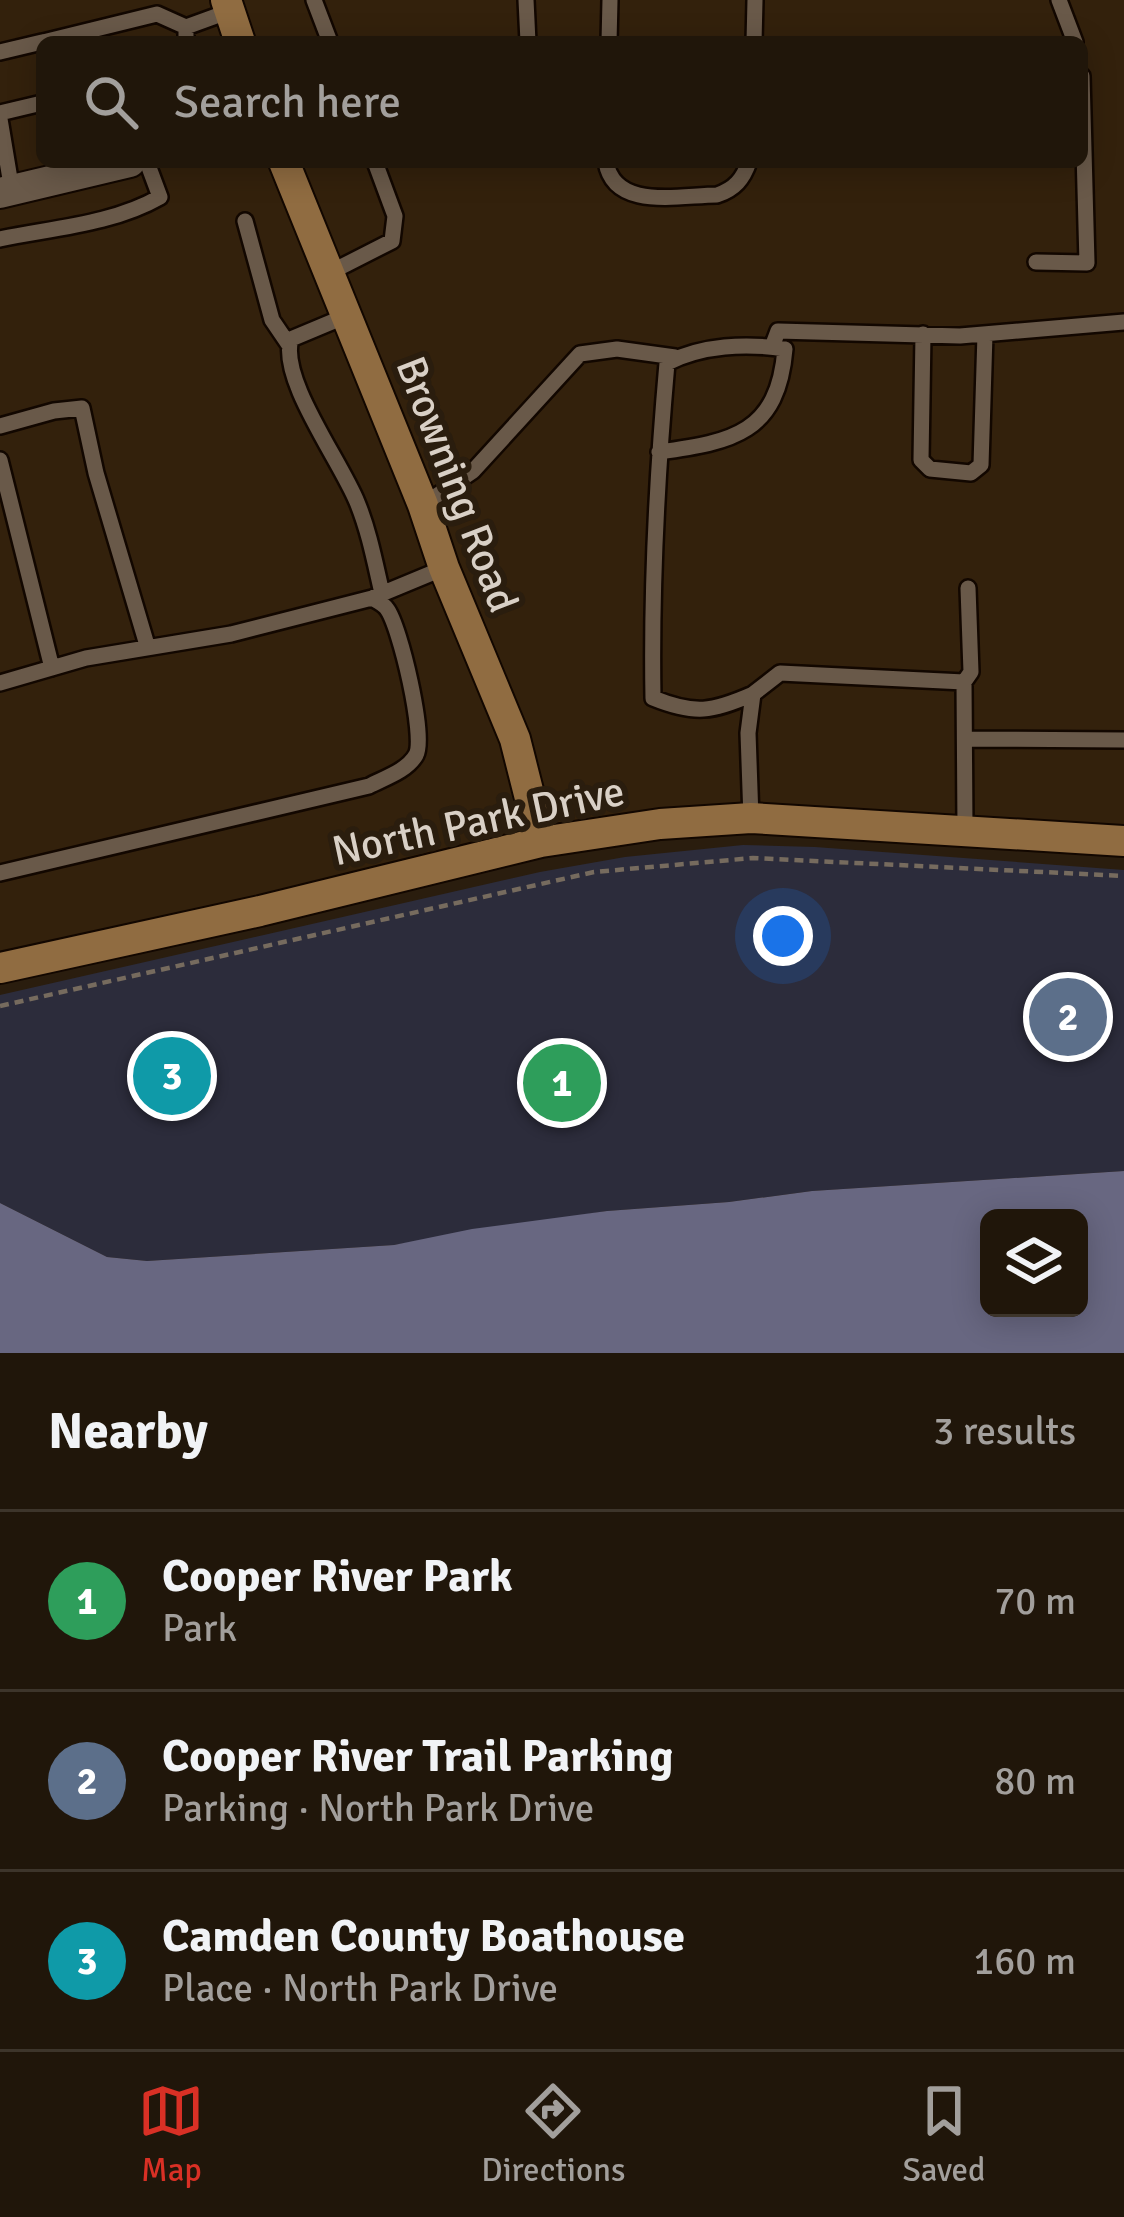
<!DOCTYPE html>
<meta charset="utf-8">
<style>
:root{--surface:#20160a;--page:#2d2318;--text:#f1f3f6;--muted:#a29f9c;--line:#3d352b;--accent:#d93025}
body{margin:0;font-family:Signika,sans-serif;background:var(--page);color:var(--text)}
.controls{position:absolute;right:36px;bottom:36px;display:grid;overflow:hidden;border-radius:18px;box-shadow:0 6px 30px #0003}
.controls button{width:108px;height:108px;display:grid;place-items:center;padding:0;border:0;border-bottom:3px solid var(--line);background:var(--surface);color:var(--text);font:60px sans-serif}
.you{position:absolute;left:783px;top:936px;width:42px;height:42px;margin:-30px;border:9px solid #fff;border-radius:50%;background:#1a73e8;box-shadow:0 0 0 18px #1a73e833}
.badge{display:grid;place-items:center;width:78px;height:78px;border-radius:50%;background:var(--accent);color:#fff;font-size:39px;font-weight:700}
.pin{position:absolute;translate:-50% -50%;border:6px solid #fff;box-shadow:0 3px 12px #0006}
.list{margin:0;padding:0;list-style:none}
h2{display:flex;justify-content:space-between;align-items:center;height:156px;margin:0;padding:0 48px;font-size:51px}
h2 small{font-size:39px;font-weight:400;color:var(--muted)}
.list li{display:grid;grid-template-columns:78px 1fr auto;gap:36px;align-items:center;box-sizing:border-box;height:180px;padding:0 48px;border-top:3px solid var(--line)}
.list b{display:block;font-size:45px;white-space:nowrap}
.list p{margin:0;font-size:39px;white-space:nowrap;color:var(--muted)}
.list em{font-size:39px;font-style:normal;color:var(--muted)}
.icon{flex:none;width:66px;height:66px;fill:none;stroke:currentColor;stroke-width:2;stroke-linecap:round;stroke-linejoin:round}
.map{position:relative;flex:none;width:1124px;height:1353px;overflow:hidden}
.search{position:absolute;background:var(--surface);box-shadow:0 6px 30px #0003;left:36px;right:36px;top:36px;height:132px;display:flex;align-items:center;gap:30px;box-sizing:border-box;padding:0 42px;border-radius:18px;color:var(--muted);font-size:45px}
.sheet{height:696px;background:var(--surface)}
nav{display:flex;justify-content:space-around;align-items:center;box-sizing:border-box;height:168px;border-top:3px solid var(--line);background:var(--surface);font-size:33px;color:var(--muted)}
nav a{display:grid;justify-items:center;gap:6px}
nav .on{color:var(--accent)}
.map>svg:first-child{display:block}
.built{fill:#33210c;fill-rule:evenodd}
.green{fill:#2c2c3b}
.water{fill:#686781;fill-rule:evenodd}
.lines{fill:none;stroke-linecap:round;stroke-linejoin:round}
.lane-casing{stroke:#120700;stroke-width:20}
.street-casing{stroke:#120700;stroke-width:34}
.secondary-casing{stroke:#120700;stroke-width:34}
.path{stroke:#766b5e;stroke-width:4.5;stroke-dasharray:9 6;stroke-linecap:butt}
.lane{stroke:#695949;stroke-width:15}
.street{stroke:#695949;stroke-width:30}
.secondary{stroke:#906c41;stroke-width:30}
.labels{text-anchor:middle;stroke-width:12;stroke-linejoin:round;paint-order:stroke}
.street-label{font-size:42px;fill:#d9d0c6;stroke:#2a1d0e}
</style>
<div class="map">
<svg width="1124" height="1353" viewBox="0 0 1124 1353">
<rect width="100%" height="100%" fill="#2a1d0e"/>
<path class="built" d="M 0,0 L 1124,0 L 1124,841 L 660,824 L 0,968 ZM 42,42 L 1082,42 L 1082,162 L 42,162 Z"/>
<path class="green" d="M 743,845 L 815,847 L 1124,870 L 1124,1171 L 812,1191 L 729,1202 L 607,1211 L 394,1245 L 147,1261 L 107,1257 L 0,1203 L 0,995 L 540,872 L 625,857 Z"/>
<path class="water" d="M 1124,1171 L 1124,1353 L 0,1353 L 0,1203 L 107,1257 L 147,1261 L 394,1245 L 472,1229 L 607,1211 L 729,1202 L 812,1191 ZM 989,1218 L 1079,1218 L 1079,1308 L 989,1308 Z"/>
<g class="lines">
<defs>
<path id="lane" d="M 314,0 L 330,42
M 526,0 L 528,42
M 1059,0 L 1075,42
M 43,42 L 157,14 L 186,27
M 186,42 L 186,27 L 230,11
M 609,42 L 610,0
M 754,42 L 755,0
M 0,52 L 42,42
M 0,113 L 42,103
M 0,119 L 12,191
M 606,162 C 614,211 680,195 717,195 C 735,189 743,179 749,162
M 245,221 L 272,320 L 289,345
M 0,239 C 53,228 113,224 160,197 L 147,162
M 1036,262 L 1087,263 L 1082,76
M 329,273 L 392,241 L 395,216 L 375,162
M 346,316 L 291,339 C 279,379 340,460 357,502 C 369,531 375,563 382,593
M 923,334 L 921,460 L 930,469 L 971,473 L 981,465 L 985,334
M 772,347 L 778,331 L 960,336 L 1124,322
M 0,426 L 54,411 L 82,408 L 96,473 L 147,645
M 659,452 C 733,442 778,433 785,349 C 746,343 702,345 667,363 C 657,475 651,586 653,698 C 695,715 712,712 753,694
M 0,460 L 52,668
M 423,505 L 473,471 L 580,354 L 617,349 L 675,357
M 374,597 L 444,568
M 964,682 L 965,829
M 0,683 L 86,658 L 231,634 L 372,598 C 377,601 384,604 387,609 C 400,626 426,737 416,755 C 407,771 384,778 369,786 L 0,873
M 966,739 L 1124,740
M 751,818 L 748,733 L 753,694 L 780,673 L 964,682 L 971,672 L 968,588"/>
<path id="street" d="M 0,193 L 130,162"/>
<path id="secondary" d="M 226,0 L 240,42
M 284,162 L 423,505 L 444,568 L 515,739 L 541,842
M 0,968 L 260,911 L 541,842 L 660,824 L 751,818 L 1124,841"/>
</defs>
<use href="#lane" class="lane-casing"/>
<use href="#street" class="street-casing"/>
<use href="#secondary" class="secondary-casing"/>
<path class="path" d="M 0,1006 L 594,872 L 753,858 L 1124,876"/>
<use href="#lane" class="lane"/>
<use href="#street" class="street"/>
<use href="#secondary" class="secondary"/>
</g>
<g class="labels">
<g class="street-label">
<text transform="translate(458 484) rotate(69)" y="15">Browning Road</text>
<text transform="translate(478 820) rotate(-12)" y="15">North Park Drive</text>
</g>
</g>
</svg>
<div class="controls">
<button><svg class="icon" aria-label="layers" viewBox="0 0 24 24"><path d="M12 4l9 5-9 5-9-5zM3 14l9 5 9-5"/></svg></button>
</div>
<div class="you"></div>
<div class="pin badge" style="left:562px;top:1083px;background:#2e9e5b">1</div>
<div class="pin badge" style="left:1068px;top:1017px;background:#5c6f8a">2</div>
<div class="pin badge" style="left:172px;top:1076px;background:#0f9aa8">3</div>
<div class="search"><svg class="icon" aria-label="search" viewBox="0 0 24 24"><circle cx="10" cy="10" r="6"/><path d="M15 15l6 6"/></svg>Search here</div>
</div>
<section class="sheet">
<h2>Nearby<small>3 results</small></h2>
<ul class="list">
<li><span class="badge" style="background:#2e9e5b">1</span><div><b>Cooper River Park</b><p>Park</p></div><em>70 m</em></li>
<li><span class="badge" style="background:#5c6f8a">2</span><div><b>Cooper River Trail Parking</b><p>Parking · North Park Drive</p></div><em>80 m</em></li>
<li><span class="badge" style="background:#0f9aa8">3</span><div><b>Camden County Boathouse</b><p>Place · North Park Drive</p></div><em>160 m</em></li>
</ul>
</section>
<nav>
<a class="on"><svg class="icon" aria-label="map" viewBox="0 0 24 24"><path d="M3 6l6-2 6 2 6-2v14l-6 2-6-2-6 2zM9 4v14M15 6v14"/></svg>Map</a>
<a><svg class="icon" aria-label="directions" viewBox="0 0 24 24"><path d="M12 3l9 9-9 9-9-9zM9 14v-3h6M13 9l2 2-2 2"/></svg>Directions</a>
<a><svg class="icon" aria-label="saved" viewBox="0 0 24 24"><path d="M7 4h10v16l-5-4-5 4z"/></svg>Saved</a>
</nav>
